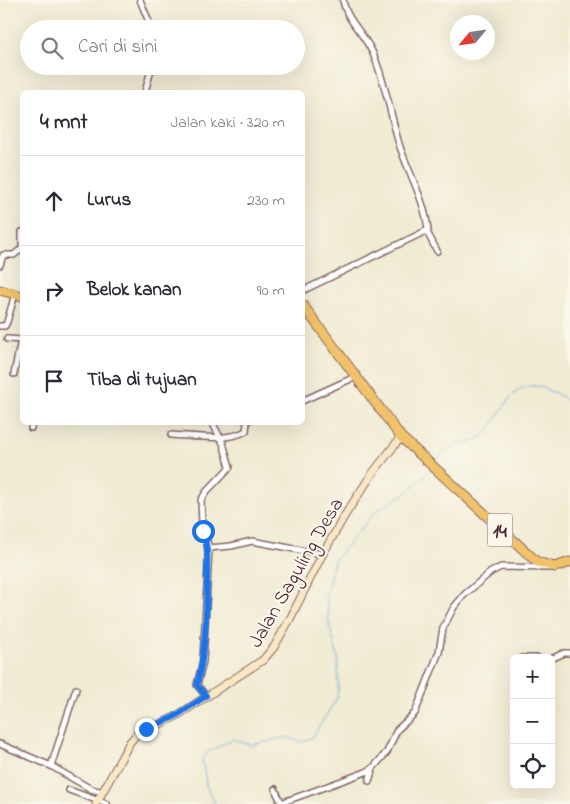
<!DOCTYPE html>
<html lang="id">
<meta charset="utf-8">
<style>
:root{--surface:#fff;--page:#f7f7f7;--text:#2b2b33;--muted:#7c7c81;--line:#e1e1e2}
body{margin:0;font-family:"Indie Flower",sans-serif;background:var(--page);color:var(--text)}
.controls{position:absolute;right:15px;bottom:15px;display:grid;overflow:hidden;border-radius:8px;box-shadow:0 5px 20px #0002}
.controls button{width:45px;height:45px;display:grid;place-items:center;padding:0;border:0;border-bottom:1px solid var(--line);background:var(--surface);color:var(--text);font:25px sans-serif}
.compass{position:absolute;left:450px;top:15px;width:45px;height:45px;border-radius:50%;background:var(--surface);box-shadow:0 5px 20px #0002;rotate:241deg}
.stop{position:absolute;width:15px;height:15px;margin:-11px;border:4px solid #1a73e8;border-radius:50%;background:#fff}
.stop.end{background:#1a73e8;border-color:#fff;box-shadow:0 1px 5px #0008}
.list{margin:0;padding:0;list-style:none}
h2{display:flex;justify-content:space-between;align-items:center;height:65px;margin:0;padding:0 20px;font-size:21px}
h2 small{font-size:16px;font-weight:400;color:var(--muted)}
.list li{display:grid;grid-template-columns:32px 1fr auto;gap:15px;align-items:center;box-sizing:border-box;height:90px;padding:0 20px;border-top:1px solid var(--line)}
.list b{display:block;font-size:19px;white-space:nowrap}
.list em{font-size:16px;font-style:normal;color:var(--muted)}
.icon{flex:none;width:28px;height:28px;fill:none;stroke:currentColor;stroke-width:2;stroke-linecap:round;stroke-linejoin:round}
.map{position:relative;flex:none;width:570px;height:804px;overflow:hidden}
.search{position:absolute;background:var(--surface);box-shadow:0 5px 20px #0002;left:20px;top:20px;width:285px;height:55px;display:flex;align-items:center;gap:12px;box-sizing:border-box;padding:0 18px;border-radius:28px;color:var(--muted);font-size:19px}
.panel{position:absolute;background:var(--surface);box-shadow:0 5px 20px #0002;left:20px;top:90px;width:285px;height:335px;border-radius:8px}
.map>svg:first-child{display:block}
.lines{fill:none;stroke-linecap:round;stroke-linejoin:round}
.stream{stroke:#6ca5db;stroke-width:1}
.street-casing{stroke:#846665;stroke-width:8}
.secondary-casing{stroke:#846665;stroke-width:9}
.highway-casing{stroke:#846665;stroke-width:11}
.street{stroke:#fff;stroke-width:5}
.secondary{stroke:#fae7c3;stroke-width:7}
.highway{stroke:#f2c26a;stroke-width:9}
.route{stroke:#1a73e8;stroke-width:6}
.labels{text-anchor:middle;stroke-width:4.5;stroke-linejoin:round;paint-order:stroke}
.shield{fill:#fbf7ec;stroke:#7f6065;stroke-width:1}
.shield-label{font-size:19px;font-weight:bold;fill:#4a1f2b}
.street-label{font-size:20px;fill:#4a1f2b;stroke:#fbf7ec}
</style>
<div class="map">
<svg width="570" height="804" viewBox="0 0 570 804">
<rect width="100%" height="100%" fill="#fbf7ec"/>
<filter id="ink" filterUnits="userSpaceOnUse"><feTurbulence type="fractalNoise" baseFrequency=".02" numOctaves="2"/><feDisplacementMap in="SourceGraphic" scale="10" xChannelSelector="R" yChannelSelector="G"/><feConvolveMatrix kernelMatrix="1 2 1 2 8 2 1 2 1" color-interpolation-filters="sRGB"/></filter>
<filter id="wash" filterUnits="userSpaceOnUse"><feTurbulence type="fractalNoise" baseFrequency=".0096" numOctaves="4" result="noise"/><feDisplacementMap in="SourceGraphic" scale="20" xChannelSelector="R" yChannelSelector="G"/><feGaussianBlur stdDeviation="1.12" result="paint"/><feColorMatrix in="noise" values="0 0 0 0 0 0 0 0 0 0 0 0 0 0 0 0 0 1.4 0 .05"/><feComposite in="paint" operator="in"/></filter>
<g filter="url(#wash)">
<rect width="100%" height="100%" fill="#f0ebd2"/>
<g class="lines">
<path class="stream" d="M 435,463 C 441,456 449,446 459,444 C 467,442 473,443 480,438 C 502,422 510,371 548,390 C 556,394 566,397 570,405
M 215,804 L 207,788 L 202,759 L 208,752 L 233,739 L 251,745 L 286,737 L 302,742 L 312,738 L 337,698 L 338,688 L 338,658 L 329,624 L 326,596 L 334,561 L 376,511 L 409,491 L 430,470"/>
</g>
</g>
<g filter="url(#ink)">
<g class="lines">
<defs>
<path id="street" d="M 140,0 L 152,29
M 145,92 L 152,66
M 22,232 L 22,247
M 427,232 L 437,251
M 0,265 L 3,255 L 14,255 L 22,248
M 302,291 L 428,230 C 425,200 408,172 399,144 C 391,116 385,82 374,56 C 367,36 346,21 343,0
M 0,326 L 5,326 L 7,322 L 15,294
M 7,339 L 22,340
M 14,374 L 21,340
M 302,401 L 355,377
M 31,428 L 32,422
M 171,435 C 194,436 226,442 246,431 L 247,422
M 209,548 L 231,546 L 252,541 L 322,554
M 522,658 L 538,658
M 551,659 L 564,653 L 570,653
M 206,696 L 197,685 L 203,661 L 209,548 L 202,524 L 201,500 L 207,491 L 230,467 L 223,443 L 212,422
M 0,744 L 51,766 L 91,789 L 103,792
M 51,766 L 76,689
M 369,781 L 373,768
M 275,789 L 281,802
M 69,790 L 107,804
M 278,804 L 366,772 L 373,768 L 387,752 L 397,730 L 415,713 L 439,652 L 443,628 L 454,607 L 465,594 L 491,572 L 501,567 L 552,568"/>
<path id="secondary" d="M 96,804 L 130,742 L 136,735 L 175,717 L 263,660 L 274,647 L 290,619 L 321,557 L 345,515 L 372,474 L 401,437"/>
<path id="highway" d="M 0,290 L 22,296
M 302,304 L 401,437 L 537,562 L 555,567 L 570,562"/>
</defs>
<use href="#street" class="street-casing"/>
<use href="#secondary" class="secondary-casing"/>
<use href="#highway" class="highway-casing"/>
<use href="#street" class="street"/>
<use href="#secondary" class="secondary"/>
<use href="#highway" class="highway"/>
</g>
</g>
<g class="lines" filter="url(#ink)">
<path class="route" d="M 146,729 L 174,717 L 206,696 L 197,685 C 206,650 206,616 207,581 C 207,561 209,550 203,531"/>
</g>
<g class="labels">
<rect class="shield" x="487.5" y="513.5" width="25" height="33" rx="4"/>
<g class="shield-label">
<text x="500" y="537">14</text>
</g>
<g class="street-label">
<text transform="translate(295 572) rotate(-60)" y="7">Jalan Saguling Desa</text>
</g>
</g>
</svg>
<div class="controls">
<button>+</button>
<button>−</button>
<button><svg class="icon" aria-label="locate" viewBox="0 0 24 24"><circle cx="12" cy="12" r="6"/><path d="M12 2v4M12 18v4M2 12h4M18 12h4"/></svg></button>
</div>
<svg class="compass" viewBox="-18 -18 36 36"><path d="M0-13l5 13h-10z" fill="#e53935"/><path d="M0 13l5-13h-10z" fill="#7c7c81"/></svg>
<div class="stop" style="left:203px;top:531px"></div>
<div class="stop end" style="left:146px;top:729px"></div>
<div class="search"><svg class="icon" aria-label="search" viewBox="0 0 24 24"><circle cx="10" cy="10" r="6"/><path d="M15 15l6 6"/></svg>Cari di sini</div>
<section class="panel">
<h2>4 mnt<small>Jalan kaki · 320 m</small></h2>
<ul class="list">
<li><svg class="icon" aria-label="ahead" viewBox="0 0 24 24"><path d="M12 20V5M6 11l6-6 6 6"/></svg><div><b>Lurus</b></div><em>230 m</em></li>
<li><svg class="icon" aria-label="right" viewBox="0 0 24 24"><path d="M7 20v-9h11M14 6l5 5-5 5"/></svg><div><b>Belok kanan</b></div><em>90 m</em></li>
<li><svg class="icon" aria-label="arrive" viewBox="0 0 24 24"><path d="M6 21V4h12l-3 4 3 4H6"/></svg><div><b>Tiba di tujuan</b></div></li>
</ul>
</section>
</div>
